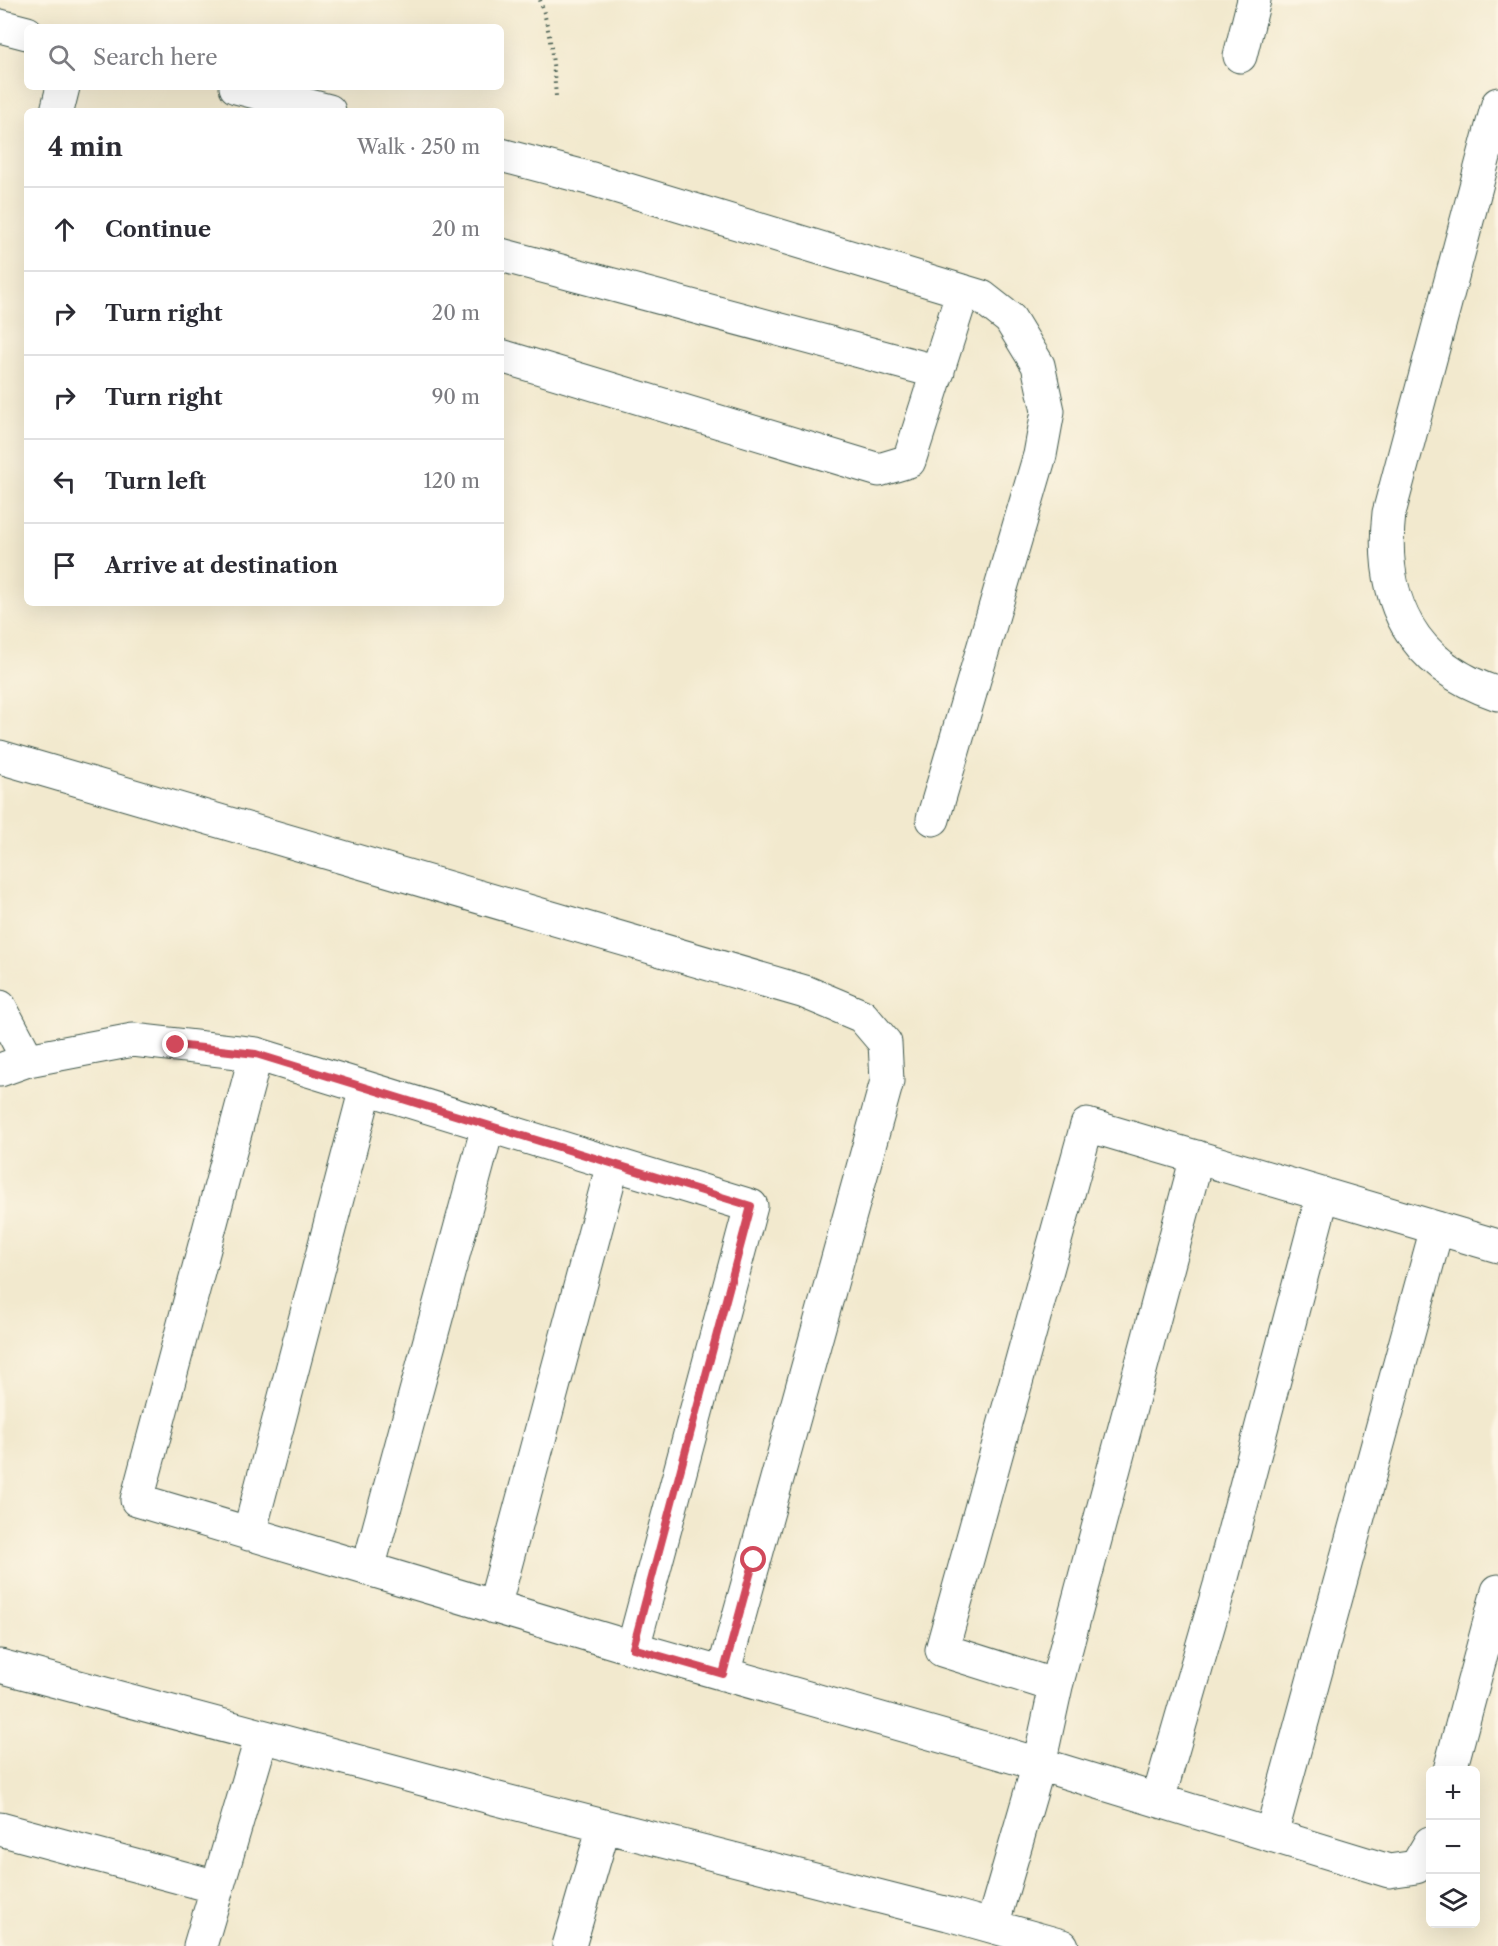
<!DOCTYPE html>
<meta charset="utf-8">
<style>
:root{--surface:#fff;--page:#f2f2f3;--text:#2b2b33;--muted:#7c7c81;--line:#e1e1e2}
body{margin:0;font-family:"Libre Caslon Text",serif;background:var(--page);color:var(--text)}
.controls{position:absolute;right:18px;bottom:18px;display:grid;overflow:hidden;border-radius:9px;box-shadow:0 6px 24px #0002}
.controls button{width:54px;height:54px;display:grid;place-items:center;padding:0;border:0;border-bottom:2px solid var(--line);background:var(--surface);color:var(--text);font:30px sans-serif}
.stop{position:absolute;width:18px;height:18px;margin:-14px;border:4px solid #d1495b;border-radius:50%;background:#fff}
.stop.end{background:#d1495b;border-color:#fff;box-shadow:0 2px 6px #0008}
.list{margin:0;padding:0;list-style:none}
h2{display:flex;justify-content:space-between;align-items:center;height:78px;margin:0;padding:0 24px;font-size:26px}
h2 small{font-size:20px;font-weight:400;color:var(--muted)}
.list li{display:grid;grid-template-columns:39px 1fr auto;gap:18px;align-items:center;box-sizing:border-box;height:84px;padding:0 24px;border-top:2px solid var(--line)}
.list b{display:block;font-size:22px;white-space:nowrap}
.list em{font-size:20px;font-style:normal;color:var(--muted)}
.icon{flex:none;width:33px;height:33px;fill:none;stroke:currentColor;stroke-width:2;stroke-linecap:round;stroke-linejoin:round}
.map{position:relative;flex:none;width:1498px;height:1946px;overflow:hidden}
.search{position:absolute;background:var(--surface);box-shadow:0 6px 24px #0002;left:24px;top:24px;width:480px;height:66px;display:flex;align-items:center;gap:15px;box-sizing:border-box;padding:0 21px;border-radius:9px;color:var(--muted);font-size:22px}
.panel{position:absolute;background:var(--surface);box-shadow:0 6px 24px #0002;left:24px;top:108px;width:480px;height:498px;border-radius:9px}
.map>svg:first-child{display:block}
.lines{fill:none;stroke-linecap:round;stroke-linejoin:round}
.minor-casing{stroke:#3f574b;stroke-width:35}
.path{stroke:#3f574b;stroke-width:4;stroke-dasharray:1.5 4.5;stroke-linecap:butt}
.minor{stroke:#fff;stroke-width:33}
.route{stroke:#d1495b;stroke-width:8}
</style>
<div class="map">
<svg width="1498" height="1946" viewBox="0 0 1498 1946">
<rect width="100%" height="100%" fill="#fcf5e5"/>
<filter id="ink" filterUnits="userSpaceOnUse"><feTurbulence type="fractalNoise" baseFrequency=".0167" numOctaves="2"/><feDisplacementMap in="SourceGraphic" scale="12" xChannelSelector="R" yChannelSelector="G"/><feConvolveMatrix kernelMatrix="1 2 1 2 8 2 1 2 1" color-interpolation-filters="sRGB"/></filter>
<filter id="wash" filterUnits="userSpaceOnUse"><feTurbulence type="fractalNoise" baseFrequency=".008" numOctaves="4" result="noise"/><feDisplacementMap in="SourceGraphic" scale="24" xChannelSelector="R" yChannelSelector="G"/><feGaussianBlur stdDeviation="1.35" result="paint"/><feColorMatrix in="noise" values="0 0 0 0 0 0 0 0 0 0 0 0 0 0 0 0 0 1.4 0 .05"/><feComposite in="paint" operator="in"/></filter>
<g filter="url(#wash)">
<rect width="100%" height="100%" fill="#f2e9ce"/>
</g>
<g filter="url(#ink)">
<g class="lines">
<defs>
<path id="minor" d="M 0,26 L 27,33
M 1240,56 L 1254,0
M 236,87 L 329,111
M 1498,104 L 1389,513 C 1379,600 1412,666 1498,694
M 57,111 L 63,87
M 501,155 L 592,179 L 982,297 L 1010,319 L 1038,365 L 1048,411 L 1040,455 L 933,819
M 501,255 L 938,372
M 501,356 L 879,470 L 909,461 L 963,291
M 0,757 L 805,992 L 862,1016 L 885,1043 L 887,1081 L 723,1674
M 0,1007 L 28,1060
M 256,1054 L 137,1500 L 633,1648
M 0,1070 L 28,1060 L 133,1040 L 256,1054 L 751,1206 L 633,1648 L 1039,1764 L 992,1926
M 249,1534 L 366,1088
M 368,1569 L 488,1126
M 494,1607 L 613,1164
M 0,1666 L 494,1798 L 948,1914 L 1062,1946
M 1056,1686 L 1197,1157
M 1450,1770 L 1498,1591
M 1158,1800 L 1220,1585 L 1323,1194
M 0,1829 L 217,1887
M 1271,1835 L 1437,1228
M 1430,1843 L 1416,1867 L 1389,1871 L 1039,1764 L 1056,1686 L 942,1650 L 1087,1125 L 1498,1246
M 200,1946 L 262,1736
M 569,1946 L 604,1826"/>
</defs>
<use href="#minor" class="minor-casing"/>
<path class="path" d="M 540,0 C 551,32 553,63 556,96"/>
<use href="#minor" class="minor"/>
</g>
</g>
<g class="lines" filter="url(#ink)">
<path class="route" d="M 176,1045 L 256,1054 L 751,1206 L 633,1648 L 723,1674 L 754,1560"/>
</g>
</svg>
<div class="controls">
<button>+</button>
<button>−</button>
<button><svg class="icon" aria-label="layers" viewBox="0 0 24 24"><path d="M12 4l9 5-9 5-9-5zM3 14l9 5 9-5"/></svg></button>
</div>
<div class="stop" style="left:754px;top:1560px"></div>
<div class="stop end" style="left:176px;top:1045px"></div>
<div class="search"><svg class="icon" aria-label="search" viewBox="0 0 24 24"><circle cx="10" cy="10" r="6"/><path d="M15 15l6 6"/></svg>Search here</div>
<section class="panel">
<h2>4 min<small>Walk · 250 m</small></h2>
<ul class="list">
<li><svg class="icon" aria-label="ahead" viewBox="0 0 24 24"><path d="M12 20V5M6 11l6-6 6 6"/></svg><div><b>Continue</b></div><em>20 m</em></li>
<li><svg class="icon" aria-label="right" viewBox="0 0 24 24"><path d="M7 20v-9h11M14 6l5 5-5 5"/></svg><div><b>Turn right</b></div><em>20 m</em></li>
<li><svg class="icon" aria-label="right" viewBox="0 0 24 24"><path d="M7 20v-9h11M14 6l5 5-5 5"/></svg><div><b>Turn right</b></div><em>90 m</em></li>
<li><svg class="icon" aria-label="left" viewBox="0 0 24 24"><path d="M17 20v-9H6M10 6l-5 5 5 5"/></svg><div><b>Turn left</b></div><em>120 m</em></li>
<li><svg class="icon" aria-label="arrive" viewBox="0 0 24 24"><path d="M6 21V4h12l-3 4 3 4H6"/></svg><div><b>Arrive at destination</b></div></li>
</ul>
</section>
</div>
